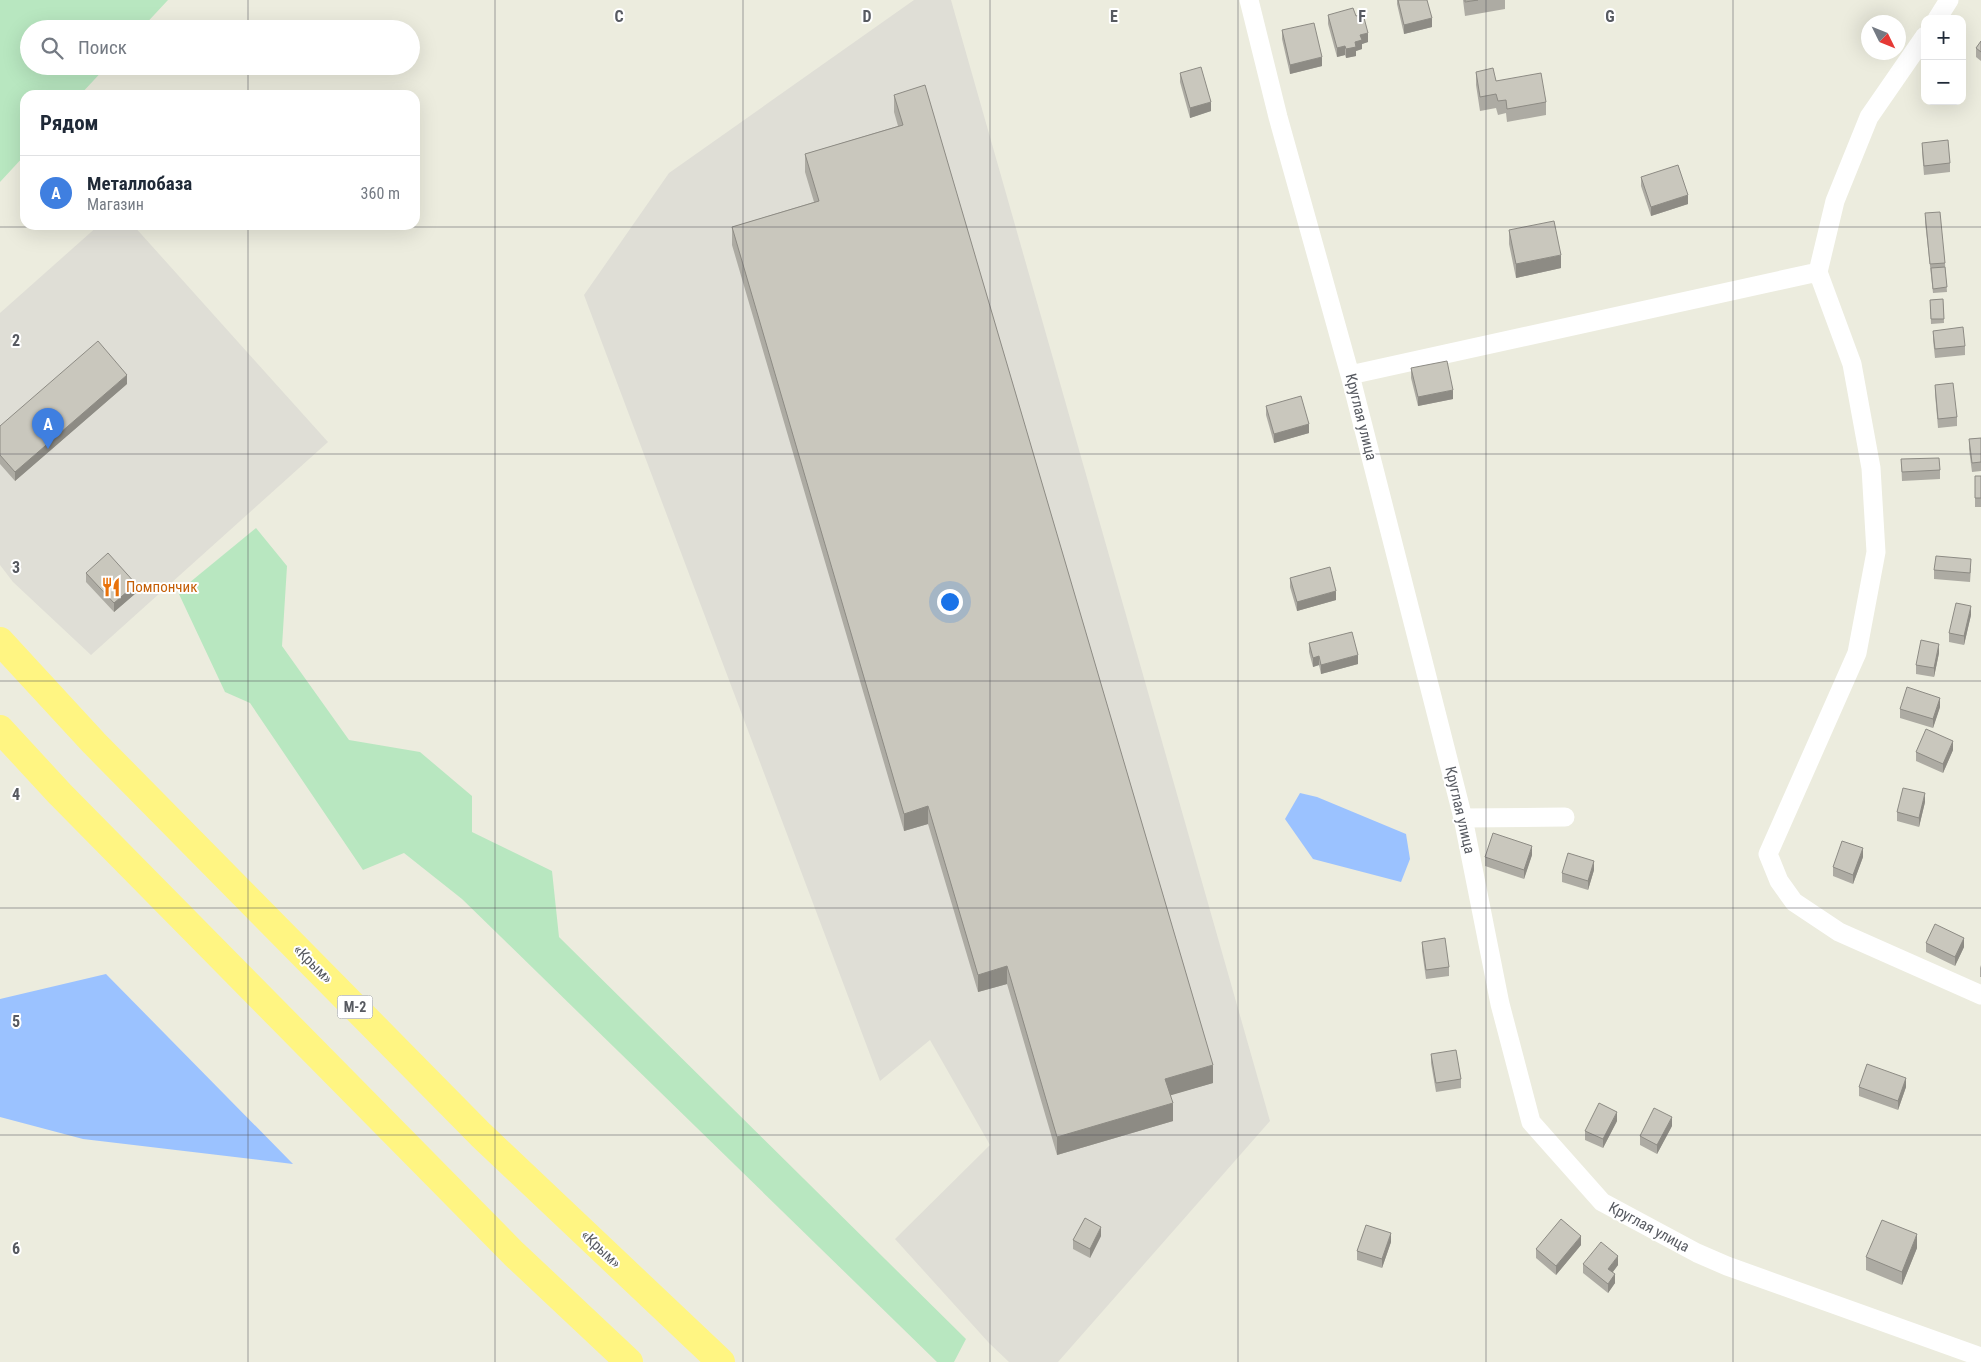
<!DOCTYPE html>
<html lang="ru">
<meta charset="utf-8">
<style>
:root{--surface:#fff;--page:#f6f6f7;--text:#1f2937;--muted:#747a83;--line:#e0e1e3;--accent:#f5521b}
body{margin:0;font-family:"Roboto Condensed",sans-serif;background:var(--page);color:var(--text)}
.controls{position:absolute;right:15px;top:15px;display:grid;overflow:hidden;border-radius:10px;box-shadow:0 5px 20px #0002}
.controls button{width:45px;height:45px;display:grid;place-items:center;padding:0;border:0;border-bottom:1px solid var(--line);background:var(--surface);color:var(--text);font:25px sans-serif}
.compass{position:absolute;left:1861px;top:15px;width:45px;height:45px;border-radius:50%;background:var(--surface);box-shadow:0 5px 20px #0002;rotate:133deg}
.you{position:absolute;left:949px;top:601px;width:18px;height:18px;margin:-12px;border:4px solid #fff;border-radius:50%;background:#1a73e8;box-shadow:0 0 0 8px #1a73e833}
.badge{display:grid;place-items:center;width:32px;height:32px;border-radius:50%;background:var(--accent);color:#fff;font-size:16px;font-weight:700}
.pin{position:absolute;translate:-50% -41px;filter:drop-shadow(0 1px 2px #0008)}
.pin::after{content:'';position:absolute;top:26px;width:18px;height:15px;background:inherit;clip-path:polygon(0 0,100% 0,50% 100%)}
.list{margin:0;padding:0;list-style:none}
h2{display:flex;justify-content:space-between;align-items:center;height:65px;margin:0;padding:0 20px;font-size:21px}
h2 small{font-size:16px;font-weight:400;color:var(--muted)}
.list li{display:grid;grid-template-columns:32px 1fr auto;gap:15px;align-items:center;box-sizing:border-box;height:75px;padding:0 20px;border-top:1px solid var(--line)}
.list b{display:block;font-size:19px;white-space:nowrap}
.list p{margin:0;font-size:16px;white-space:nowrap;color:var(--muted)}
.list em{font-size:16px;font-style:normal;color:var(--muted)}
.icon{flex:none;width:28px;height:28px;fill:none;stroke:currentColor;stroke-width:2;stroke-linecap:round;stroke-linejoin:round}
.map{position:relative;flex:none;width:1981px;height:1362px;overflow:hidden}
.search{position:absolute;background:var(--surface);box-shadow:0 5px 20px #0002;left:20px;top:20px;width:400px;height:55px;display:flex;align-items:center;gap:12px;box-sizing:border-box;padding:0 18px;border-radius:28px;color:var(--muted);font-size:19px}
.panel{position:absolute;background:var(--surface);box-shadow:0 5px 20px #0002;left:20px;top:90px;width:400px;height:140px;border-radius:15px}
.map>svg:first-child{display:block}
.industrial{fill:#dfded6}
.green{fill:#b8e7c0}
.water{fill:#9bc2ff}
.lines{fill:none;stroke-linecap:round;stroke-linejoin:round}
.minor{stroke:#fff;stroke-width:19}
.highway{stroke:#fff582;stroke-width:28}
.wall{fill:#adaba3}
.shaded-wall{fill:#8d8b84}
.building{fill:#c9c7bd;stroke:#8d8b84}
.grid{fill:none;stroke:#575a61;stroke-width:1;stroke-opacity:0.55}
.labels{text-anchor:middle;stroke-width:4;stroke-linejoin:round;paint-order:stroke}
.shield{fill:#fff;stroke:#898c90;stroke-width:1}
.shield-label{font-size:14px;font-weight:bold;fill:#575a61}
.street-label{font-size:15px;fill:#575a61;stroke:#fff}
.food-label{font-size:15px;fill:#c56008;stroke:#fff;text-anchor:start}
.grid-label{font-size:16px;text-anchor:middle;font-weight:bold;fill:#575a61;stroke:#fff;stroke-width:4;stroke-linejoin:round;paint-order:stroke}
</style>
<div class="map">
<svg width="1981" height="1362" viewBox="0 0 1981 1362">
<rect width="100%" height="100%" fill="#ececde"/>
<path class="industrial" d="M 914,0 L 951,0 L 1270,1121 L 1058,1362 L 1009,1362 L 989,1343 L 895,1239 L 990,1145 L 930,1040 L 880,1081 L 584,295 L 669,173 Z
M 99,225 L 133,225 L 328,442 L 91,655 L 13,582 L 0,565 L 0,313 Z"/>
<path class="green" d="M 0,0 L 168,0 L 141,29 L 29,29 L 29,66 L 107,66 L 80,95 L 25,95 L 25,155 L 0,182 Z
M 256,528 L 287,566 L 282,646 L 349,740 L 420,752 L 472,796 L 472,832 L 552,871 L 559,937 L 966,1339 L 954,1362 L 937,1362 L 462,899 L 404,853 L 363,870 L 250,703 L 225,692 L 178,592 Z"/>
<path class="water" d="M 1300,793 L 1317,797 L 1406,834 L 1410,859 L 1401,882 L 1313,859 L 1285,819 Z
M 106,974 L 293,1164 L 83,1139 L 0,1117 L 0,999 Z"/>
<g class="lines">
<path class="minor" d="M 1249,0 L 1278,117 L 1350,375 L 1463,818 L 1500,1004 L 1531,1122 L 1602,1202 L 1697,1253 L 1727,1266 L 1981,1357
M 1937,19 L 1949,0
M 1818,272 L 1852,364 L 1871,468 L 1876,552 L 1857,653 L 1768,854 L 1779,881 L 1794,902 L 1839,932 L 1981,995
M 1350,375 L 1818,272 L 1835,201 L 1869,117 L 1925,36
M 1463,818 L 1565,817"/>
<path class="highway" d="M 0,641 L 94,743 L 481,1135 L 721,1362
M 0,729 L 60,794 L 514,1254 L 629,1362"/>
</g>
<path class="wall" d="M 1397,0 L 1427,0 L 1432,27 L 1404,34 L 1397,4 Z
M 1463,0 L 1505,0 L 1505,9 L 1465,16 Z
M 1328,15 L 1356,16 L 1368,42 L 1362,44 L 1362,49 L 1356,51 L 1356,56 L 1346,58 L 1345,55 L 1337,57 L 1328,24 Z
M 1282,30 L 1322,66 L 1290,74 L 1282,39 Z
M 1981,41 L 1981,61 L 1976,57 L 1976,48 Z
M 1476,72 L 1496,81 L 1546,102 L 1546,115 L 1507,122 L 1506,113 L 1498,115 L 1496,108 L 1480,111 L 1476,85 Z
M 1180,73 L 1211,111 L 1190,118 L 1180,82 Z
M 894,95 L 1213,1083 L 1170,1095 L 1173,1121 L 1057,1155 L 1007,984 L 978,992 L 928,824 L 904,831 L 732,245 L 732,227 L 814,202 L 805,172 L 805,154 L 898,126 L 894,112 Z
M 1922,143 L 1950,163 L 1950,172 L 1924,175 L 1922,152 Z
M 1641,177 L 1688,204 L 1651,216 L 1641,186 Z
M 1925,213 L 1945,263 L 1947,292 L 1933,293 L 1925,222 Z
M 1509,230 L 1561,268 L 1516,278 L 1509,244 Z
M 1943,299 L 1944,323 L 1931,324 L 1930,300 Z
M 1933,331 L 1965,346 L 1965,355 L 1935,358 L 1933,340 Z
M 1411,368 L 1453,399 L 1418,406 L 1411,378 Z
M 127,384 L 15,481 L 0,464 L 0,426 Z
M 1935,385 L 1957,417 L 1957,426 L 1938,428 L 1935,394 Z
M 1266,406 L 1309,433 L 1274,443 L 1266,415 Z
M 1981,438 L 1981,471 L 1972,472 L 1969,449 L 1969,439 Z
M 1901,459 L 1940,470 L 1940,479 L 1902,481 Z
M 1975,476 L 1981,476 L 1981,507 L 1975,507 Z
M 1971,568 L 1970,582 L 1934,579 L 1934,570 Z
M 86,573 L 136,593 L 114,612 L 86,582 Z
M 1290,578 L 1336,600 L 1297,611 L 1290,587 Z
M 1971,615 L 1964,645 L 1949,642 L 1949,633 Z
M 1309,643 L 1358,664 L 1321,674 L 1319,665 L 1313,667 L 1309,652 Z
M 1939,653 L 1934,677 L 1916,674 L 1916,665 Z
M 1940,707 L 1933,728 L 1900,718 L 1900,709 Z
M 1953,750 L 1943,773 L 1916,761 L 1916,752 Z
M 1925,802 L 1919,827 L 1897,821 L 1897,812 Z
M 1532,855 L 1524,879 L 1485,866 L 1485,857 Z
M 1863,857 L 1853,884 L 1833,876 L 1833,867 Z
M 1594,870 L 1588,890 L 1562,882 L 1562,873 Z
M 1422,942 L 1449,967 L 1449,976 L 1426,979 L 1422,951 Z
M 1926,943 L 1964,947 L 1955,966 L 1926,952 Z
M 1981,965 L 1981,977 L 1980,977 L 1980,968 Z
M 1431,1054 L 1461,1079 L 1461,1088 L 1436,1092 L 1431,1063 Z
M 1859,1087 L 1906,1087 L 1898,1110 L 1859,1096 Z
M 1617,1121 L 1603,1148 L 1585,1140 L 1585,1131 Z
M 1672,1126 L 1657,1154 L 1640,1145 L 1640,1136 Z
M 1101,1236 L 1090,1258 L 1073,1249 L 1073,1240 Z
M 1391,1242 L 1382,1268 L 1357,1260 L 1357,1251 Z
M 1581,1245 L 1556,1275 L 1536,1258 L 1536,1249 Z
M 1917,1248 L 1902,1285 L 1866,1270 L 1866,1257 Z
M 1583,1264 L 1618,1265 L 1613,1272 L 1615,1283 L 1608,1293 L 1583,1273 Z"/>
<path class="shaded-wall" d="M 1432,18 L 1432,27 L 1404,34 L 1404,25 Z
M 1368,33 L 1368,42 L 1362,44 L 1362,49 L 1356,51 L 1356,56 L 1346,58 L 1346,49 L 1355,42 L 1360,35 Z
M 1345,46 L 1345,55 L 1337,57 L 1337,48 Z
M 1322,57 L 1322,66 L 1290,74 L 1290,65 Z
M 1211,102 L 1211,111 L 1190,118 L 1190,108 Z
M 1688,195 L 1688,204 L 1651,216 L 1651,207 Z
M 1561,255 L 1561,268 L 1516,278 L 1516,264 Z
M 127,375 L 127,384 L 15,481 L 15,472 Z
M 1453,390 L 1453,399 L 1418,406 L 1418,397 Z
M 1309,424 L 1309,433 L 1274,443 L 1274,434 Z
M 136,584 L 136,593 L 114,612 L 114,603 Z
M 1336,591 L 1336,600 L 1297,611 L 1297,602 Z
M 1971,606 L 1971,615 L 1964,645 L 1964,636 Z
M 1939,644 L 1939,653 L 1934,677 L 1934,668 Z
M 1358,655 L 1358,664 L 1321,674 L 1321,665 Z
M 1319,656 L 1319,665 L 1313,667 L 1313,658 Z
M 1940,698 L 1940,707 L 1933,728 L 1933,719 Z
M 1953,741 L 1953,750 L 1943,773 L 1943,764 Z
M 1925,793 L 1925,802 L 1919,827 L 1919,818 Z
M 928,806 L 928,824 L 904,831 L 904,814 Z
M 1532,846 L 1532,855 L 1524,879 L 1524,870 Z
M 1863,848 L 1863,857 L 1853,884 L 1853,875 Z
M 1594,861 L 1594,870 L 1588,890 L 1588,881 Z
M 1964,938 L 1964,947 L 1955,966 L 1955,957 Z
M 1007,966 L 1007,984 L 978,992 L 978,975 Z
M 1213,1065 L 1213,1083 L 1165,1097 L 1165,1079 Z
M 1906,1078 L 1906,1087 L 1898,1110 L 1898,1101 Z
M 1173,1103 L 1173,1121 L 1057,1155 L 1057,1137 Z
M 1617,1112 L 1617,1121 L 1603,1148 L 1603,1139 Z
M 1672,1117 L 1672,1126 L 1657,1154 L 1657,1145 Z
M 1101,1227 L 1101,1236 L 1090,1258 L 1090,1249 Z
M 1391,1233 L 1391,1242 L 1382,1268 L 1382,1259 Z
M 1917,1234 L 1917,1248 L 1902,1285 L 1902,1272 Z
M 1581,1236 L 1581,1245 L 1556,1275 L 1556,1266 Z
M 1618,1256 L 1618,1265 L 1608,1278 L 1608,1269 Z
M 1615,1274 L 1615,1283 L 1608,1293 L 1608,1284 Z"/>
<path class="building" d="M 1398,0 L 1427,0 L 1432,18 L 1404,25 Z
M 1465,0 L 1478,0 L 1465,2 Z
M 1353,8 L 1356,16 L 1363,14 L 1368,33 L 1360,35 L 1362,40 L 1355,42 L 1356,47 L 1346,49 L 1345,46 L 1337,48 L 1328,15 Z
M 1314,23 L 1322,57 L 1290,65 L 1282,30 Z
M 1981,41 L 1981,52 L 1976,48 Z
M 1201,67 L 1211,102 L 1190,108 L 1180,73 Z
M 1493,68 L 1496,81 L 1541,73 L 1546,102 L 1507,109 L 1506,100 L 1498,101 L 1496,94 L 1480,97 L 1476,72 Z
M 925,85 L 1213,1065 L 1165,1079 L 1173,1103 L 1057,1137 L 1007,966 L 978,975 L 928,806 L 904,814 L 732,227 L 819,201 L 805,154 L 903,125 L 894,95 Z
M 1948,140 L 1950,163 L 1924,166 L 1922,143 Z
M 1678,165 L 1688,195 L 1651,207 L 1641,177 Z
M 1940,212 L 1945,263 L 1930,264 L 1925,213 Z
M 1554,221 L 1561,255 L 1516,264 L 1509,230 Z
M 1945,267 L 1947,287 L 1933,289 L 1931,268 Z
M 1943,299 L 1944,319 L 1931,319 L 1930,300 Z
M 1963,327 L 1965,346 L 1935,349 L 1933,331 Z
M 98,341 L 127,375 L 15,472 L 0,455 L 0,426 Z
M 1447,361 L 1453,390 L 1418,397 L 1411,368 Z
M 1953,383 L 1957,417 L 1938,419 L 1935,385 Z
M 1301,396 L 1309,424 L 1274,434 L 1266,406 Z
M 1981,438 L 1981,462 L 1972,463 L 1969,439 Z
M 1939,458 L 1940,470 L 1902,472 L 1901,459 Z
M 1975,476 L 1981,476 L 1981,498 L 1975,498 Z
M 108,553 L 136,584 L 114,603 L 86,573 Z
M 1936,556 L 1971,559 L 1970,573 L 1934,570 Z
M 1330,567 L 1336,591 L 1297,602 L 1290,578 Z
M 1956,603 L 1971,606 L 1964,636 L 1949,633 Z
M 1352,632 L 1358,655 L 1321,665 L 1319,656 L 1313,658 L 1309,643 Z
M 1921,640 L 1939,644 L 1934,668 L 1916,665 Z
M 1907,687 L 1940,698 L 1933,719 L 1900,709 Z
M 1926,729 L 1953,741 L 1943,764 L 1916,752 Z
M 1903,788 L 1925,793 L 1919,818 L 1897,812 Z
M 1493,833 L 1532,846 L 1524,870 L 1485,857 Z
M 1842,841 L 1863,848 L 1853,875 L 1833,867 Z
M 1568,853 L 1594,861 L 1588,881 L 1562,873 Z
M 1935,924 L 1964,938 L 1955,957 L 1926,943 Z
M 1445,938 L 1449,967 L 1426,970 L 1422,942 Z
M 1456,1050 L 1461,1079 L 1436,1083 L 1431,1054 Z
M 1867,1064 L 1906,1078 L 1898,1101 L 1859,1087 Z
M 1599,1103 L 1617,1112 L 1603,1139 L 1585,1131 Z
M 1654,1108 L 1672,1117 L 1657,1145 L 1640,1136 Z
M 1085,1218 L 1101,1227 L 1090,1249 L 1073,1240 Z
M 1561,1219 L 1581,1236 L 1556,1266 L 1536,1249 Z
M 1882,1220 L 1917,1234 L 1902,1272 L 1866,1257 Z
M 1366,1225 L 1391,1233 L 1382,1259 L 1357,1251 Z
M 1601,1242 L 1618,1256 L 1608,1269 L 1615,1274 L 1608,1284 L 1583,1264 Z"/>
<path class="grid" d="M 248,0 L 248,29M 495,0 L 495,1362M 743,0 L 743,1362M 990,0 L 990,1362M 1238,0 L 1238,1362M 1486,0 L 1486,1362M 1733,0 L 1733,1362M 248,66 L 248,95M 248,225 L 248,1362M 0,227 L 1981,227M 0,454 L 1981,454M 0,681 L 1981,681M 0,908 L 1981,908M 0,1135 L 1981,1135"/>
<defs>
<symbol id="restaurant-bare" viewBox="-9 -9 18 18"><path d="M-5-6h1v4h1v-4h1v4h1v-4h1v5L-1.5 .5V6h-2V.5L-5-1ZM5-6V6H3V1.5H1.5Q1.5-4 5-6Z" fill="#e8710a" stroke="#fff" stroke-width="2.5" paint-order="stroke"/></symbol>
</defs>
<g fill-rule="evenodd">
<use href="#restaurant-bare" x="97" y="573" width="28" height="28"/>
</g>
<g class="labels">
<rect class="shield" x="337.5" y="995.5" width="35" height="23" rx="4"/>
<g class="shield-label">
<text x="355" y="1012">М-2</text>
</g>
<g class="street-label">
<text transform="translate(1361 417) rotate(76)" y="5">Круглая улица</text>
<text transform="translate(1460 810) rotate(77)" y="5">Круглая улица</text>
<text transform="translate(313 964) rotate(45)" y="5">«Крым»</text>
<text transform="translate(1649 1227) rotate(28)" y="5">Круглая улица</text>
<text transform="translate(601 1249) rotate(43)" y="5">«Крым»</text>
</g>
<g class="food-label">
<text x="126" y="592">Помпончик</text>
</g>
</g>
<g class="grid-label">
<text x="619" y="22">C</text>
<text x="867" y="22">D</text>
<text x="1114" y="22">E</text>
<text x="1362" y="22">F</text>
<text x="1610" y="22">G</text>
<text x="16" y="346">2</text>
<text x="16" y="573">3</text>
<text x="16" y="800">4</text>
<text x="16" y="1027">5</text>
<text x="16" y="1254">6</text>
</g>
</svg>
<div class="controls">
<button>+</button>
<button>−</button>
</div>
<svg class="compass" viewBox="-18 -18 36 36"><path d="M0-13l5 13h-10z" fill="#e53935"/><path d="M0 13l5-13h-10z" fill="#747a83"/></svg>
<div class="you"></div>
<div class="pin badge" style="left:48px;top:449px;background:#3f7fe0">A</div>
<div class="search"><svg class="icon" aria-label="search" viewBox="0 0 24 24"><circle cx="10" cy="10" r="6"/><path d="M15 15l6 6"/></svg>Поиск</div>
<section class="panel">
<h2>Рядом<small></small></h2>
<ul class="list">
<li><span class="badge" style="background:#3f7fe0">A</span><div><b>Металлобаза</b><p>Магазин</p></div><em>360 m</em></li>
</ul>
</section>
</div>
